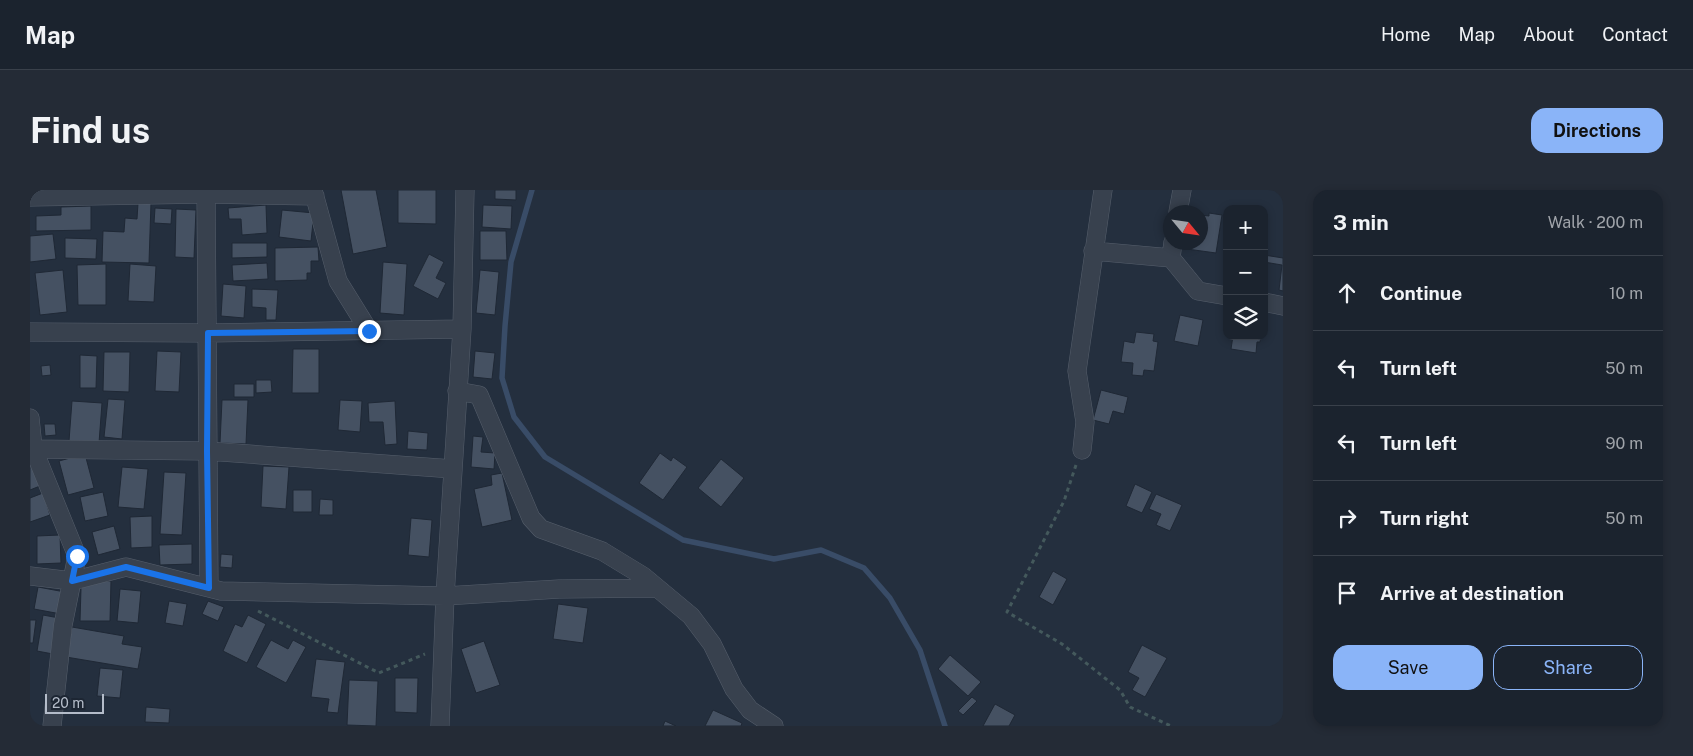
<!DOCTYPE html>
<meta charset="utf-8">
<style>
:root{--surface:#1b232e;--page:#242b36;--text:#f1f3f6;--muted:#a0a4aa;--line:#39404a;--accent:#8ab4f8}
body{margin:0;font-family:"Public Sans",sans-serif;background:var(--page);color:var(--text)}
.controls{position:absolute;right:15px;top:15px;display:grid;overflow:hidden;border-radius:10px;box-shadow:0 2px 8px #0003}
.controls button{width:45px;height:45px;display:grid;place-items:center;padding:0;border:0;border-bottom:1px solid var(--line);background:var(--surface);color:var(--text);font:25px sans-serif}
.compass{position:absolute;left:1133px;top:15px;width:45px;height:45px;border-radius:50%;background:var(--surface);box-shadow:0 2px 8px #0003;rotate:119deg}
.scale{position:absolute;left:15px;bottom:12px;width:59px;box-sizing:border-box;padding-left:5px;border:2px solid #b4bcc9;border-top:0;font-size:14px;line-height:18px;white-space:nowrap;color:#b4bcc9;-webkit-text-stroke:4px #1d2633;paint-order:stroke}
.stop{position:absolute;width:15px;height:15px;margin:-11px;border:4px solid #1a73e8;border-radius:50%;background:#fff}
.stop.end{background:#1a73e8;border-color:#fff;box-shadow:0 1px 5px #0008}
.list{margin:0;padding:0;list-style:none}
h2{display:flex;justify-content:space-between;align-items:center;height:65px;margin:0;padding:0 20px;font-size:21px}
h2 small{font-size:16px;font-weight:400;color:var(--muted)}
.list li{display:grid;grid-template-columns:32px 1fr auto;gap:15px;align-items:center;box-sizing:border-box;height:75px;padding:0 20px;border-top:1px solid var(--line)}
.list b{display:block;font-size:19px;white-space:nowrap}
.list em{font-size:16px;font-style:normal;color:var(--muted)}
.actions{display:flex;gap:10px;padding:15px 20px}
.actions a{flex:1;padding:11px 0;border:1px solid var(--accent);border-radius:15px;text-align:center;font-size:18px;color:var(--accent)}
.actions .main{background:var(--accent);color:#111}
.icon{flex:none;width:28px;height:28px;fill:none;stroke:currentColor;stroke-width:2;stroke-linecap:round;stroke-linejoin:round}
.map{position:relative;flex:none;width:1253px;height:536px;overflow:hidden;border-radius:15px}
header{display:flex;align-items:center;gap:30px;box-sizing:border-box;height:70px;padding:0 25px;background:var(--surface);border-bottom:1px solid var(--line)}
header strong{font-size:24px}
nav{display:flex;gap:28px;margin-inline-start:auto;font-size:18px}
.intro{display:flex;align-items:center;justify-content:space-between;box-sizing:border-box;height:120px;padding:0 30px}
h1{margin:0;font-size:35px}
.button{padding:12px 22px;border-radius:15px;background:var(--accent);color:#111;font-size:18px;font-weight:700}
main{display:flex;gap:30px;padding:0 30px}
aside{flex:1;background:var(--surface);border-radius:15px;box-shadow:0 2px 8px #0003}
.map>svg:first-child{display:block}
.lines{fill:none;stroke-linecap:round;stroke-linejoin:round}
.stream{stroke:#394c67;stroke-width:5.5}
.building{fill:#455162;stroke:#1f2835}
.minor-casing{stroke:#565f6c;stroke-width:19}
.path{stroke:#44595c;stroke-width:3;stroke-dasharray:4 4;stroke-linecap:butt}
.minor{stroke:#38414e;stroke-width:18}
.route{stroke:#1a73e8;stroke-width:6}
</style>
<header>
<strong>Map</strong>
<nav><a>Home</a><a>Map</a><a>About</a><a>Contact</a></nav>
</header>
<div class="intro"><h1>Find us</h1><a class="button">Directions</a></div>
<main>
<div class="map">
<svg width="1253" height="536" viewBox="0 0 1253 536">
<rect width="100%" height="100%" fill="#242f3e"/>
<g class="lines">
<path class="stream" d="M 502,0 L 481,72 L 475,136 L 472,188 L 484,227 L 515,267 L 653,350 L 744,369 L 791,360 L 834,378 L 860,408 L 890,460 L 915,536"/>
</g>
<path class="building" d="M 311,0 L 346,0 L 357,57 L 323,64 Z
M 368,0 L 406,0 L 406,34 L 368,33 Z
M 465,0 L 486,0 L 486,10 L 465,9 Z
M 108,13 L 121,13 L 119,73 L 72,72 L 73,41 L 94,42 L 95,28 L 107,29 Z
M 236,15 L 237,43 L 212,45 L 211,29 L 199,29 L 198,18 Z
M 453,15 L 482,16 L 481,39 L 452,37 Z
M 61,16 L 61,40 L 6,41 L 6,26 L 31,25 L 31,17 Z
M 125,18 L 142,19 L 141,34 L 124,33 Z
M 146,19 L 166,20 L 164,68 L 145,67 Z
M 252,20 L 284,23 L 281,51 L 249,47 Z
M 1179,23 L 1192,25 L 1186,63 L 1157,59 L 1158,52 L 1170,52 L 1170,25 L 1179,26 Z
M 450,41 L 476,41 L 477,70 L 450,70 Z
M 23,44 L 26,69 L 0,72 L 0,46 Z
M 35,48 L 67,49 L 66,69 L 35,68 Z
M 202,53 L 237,53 L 237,67 L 202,68 Z
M 288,57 L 289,71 L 281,71 L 281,83 L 277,83 L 277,90 L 245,91 L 245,58 Z
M 399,64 L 414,72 L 406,88 L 416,93 L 408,109 L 383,96 Z
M 1234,65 L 1253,68 L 1253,101 L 1249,100 L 1252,75 L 1234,72 Z
M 353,72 L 377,74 L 374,125 L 350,123 Z
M 237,73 L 238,89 L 203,91 L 202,75 Z
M 76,74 L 76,115 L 48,115 L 47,75 Z
M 100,74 L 126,76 L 124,112 L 98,111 Z
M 33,80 L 37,122 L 10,125 L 5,83 Z
M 450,80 L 469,82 L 465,125 L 446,123 Z
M 193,94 L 216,96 L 214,128 L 191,126 Z
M 222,99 L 248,100 L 246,130 L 236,130 L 236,118 L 222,117 Z
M 1150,125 L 1173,130 L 1168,156 L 1144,151 Z
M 1106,142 L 1124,144 L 1123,151 L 1128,152 L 1124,181 L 1114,180 L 1113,186 L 1102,185 L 1103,173 L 1091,172 L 1094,151 L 1104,153 Z
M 1203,146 L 1231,146 L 1230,152 L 1227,152 L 1226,163 L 1201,159 Z
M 263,159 L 289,159 L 289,203 L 262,203 Z
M 127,161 L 151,162 L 149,202 L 125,201 Z
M 445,161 L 465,163 L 462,189 L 443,187 Z
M 74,162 L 100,162 L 99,202 L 73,201 Z
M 50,165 L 67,166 L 66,198 L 50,198 Z
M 20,175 L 21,185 L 12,186 L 11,176 Z
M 226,190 L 241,190 L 242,202 L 226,203 Z
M 204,194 L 224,194 L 224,207 L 204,207 Z
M 1071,200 L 1098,207 L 1094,224 L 1083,221 L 1079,234 L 1063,230 Z
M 78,209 L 95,210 L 92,249 L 74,247 Z
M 192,210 L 218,210 L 216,254 L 190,253 Z
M 310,210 L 332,211 L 330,242 L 308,240 Z
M 42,211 L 72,213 L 69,253 L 39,251 Z
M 365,211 L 367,254 L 355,255 L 353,232 L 339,232 L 338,213 Z
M 14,234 L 25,234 L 26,245 L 15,246 Z
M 378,241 L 398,243 L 397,260 L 377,259 Z
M 443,246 L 453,247 L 451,262 L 465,263 L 464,279 L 441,277 Z
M 630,263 L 641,271 L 643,267 L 657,277 L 633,310 L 609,293 Z
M 55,264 L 64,298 L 38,305 L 29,271 Z
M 691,269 L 714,288 L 691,317 L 668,298 Z
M 0,273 L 10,296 L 0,300 Z
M 233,276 L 259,277 L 256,319 L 231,317 Z
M 92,277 L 118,279 L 114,319 L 88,317 Z
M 134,282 L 156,283 L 152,345 L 130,344 Z
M 472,283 L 482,330 L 452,337 L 444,299 L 462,295 L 461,285 Z
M 1105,294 L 1122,302 L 1112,323 L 1096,316 Z
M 263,300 L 282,300 L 282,322 L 263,322 Z
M 73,302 L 78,326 L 55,331 L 50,307 Z
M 13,303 L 20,325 L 0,332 L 0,308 Z
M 1126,304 L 1152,315 L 1140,341 L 1126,335 L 1131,324 L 1119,319 Z
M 290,309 L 303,310 L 303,325 L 289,325 Z
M 122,326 L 122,357 L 101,358 L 100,327 Z
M 381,328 L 402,330 L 399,367 L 378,365 Z
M 84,336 L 90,359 L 68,365 L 62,342 Z
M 30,345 L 31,373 L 7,374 L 7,346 Z
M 162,354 L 162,374 L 130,375 L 129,355 Z
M 191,364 L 203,365 L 202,378 L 190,377 Z
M 1023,381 L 1037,389 L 1023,415 L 1009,407 Z
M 57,391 L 81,391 L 80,431 L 50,431 L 51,398 Z
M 8,397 L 35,402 L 31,424 L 4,419 Z
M 90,399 L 111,401 L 108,433 L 87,431 Z
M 139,411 L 157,414 L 153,436 L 135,433 Z
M 178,411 L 194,417 L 188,431 L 172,424 Z
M 528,414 L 558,418 L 553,453 L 523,449 Z
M 13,425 L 29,428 L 23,464 L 7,461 Z
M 218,425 L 236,434 L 217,473 L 193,461 L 205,434 L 212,437 Z
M 0,430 L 6,430 L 3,453 L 0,453 Z
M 42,437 L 94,446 L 92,454 L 112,457 L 108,479 L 36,467 Z
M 241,450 L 258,459 L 263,450 L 276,457 L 256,493 L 226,477 Z
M 454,451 L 470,495 L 446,503 L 431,459 Z
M 1112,455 L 1137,468 L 1115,507 L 1102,500 L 1109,488 L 1098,482 Z
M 920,465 L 951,492 L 938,506 L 908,479 Z
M 286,469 L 315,472 L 308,523 L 297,522 L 299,509 L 281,507 Z
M 70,478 L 93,480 L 90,508 L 67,506 Z
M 365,488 L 388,488 L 387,523 L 365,522 Z
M 319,490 L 348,491 L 346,536 L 317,535 Z
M 942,507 L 947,511 L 933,525 L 928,521 Z
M 965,514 L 985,525 L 979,536 L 953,536 Z
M 116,517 L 140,519 L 139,533 L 115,532 Z
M 683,520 L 712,533 L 711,536 L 675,536 Z
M 635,531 L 646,536 L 633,536 Z"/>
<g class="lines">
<defs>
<path id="minor" d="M 176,0 L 179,398
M 283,0 L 308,91 L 339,141
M 0,7 L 176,4 L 285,6
M 1148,22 L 1152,0
M 1063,61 L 1141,68 L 1143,52
M 1141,68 L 1168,101 L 1197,106
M 1234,112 L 1253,116
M 0,142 L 178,143 L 432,139
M 427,201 L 449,205 L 501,328 L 511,339 L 572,361 L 613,386 L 661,426 L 682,454 L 704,499 L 720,520 L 744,536
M 0,228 L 3,258 L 47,366 L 33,435 L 22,536
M 0,259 L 177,261 L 423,279
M 1052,260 L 1055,232 L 1047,181 L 1073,0
M 0,386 L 42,391 L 96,377 L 191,401 L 415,406 L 529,399 L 627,398
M 410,536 L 415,406 L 432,139 L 435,0"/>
</defs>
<use href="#minor" class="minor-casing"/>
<path class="path" d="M 1046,275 L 1034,311 L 977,422 L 1032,454 L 1090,500 L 1100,517 L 1141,536
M 228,421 L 349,483 L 395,464"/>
<use href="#minor" class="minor"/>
</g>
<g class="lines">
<path class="route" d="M 47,366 L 42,391 L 96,377 L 179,398 L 177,261 L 178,143 L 339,141"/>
</g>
</svg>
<div class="controls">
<button>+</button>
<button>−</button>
<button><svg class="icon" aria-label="layers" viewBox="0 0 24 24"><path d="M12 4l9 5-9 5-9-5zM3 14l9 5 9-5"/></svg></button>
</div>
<svg class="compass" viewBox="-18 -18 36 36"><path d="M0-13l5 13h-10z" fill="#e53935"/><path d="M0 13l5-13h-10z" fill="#a0a4aa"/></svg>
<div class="scale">20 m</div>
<div class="stop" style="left:47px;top:366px"></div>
<div class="stop end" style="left:339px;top:141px"></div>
</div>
<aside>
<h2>3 min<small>Walk · 200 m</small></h2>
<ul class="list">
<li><svg class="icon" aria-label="ahead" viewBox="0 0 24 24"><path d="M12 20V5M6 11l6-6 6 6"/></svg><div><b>Continue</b></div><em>10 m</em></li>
<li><svg class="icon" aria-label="left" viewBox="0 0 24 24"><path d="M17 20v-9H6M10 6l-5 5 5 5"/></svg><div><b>Turn left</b></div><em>50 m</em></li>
<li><svg class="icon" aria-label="left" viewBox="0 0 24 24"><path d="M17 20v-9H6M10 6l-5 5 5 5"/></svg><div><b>Turn left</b></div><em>90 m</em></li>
<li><svg class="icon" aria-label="right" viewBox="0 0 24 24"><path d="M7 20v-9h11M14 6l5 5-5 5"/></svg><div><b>Turn right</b></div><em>50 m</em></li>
<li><svg class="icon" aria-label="arrive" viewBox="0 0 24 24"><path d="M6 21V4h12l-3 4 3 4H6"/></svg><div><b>Arrive at destination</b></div></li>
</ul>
<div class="actions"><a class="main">Save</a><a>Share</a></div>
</aside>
</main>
